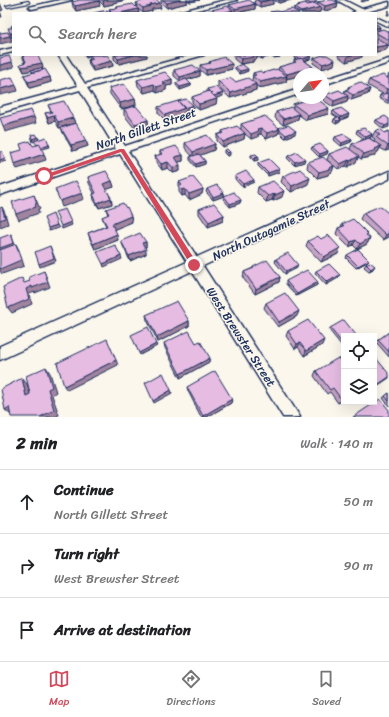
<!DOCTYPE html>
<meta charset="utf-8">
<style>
:root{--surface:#fff;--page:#f2f2f2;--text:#202124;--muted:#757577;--line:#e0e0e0;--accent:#d1495b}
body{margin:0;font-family:Sriracha,sans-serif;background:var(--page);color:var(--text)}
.controls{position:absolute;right:12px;bottom:12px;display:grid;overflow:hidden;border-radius:0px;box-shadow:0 4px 16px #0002}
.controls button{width:36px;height:36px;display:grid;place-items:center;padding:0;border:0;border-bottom:1px solid var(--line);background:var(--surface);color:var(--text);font:20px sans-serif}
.compass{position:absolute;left:293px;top:68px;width:36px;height:36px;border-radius:50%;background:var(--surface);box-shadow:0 4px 16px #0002;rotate:61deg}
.stop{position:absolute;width:12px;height:12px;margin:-9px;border:3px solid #d1495b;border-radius:50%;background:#fff}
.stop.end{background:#d1495b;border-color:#fff;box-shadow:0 1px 4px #0008}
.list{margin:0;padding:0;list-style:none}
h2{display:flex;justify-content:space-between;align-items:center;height:52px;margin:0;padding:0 16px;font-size:17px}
h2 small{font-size:13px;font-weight:400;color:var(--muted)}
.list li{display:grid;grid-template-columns:26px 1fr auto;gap:12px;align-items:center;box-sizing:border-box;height:64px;padding:0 16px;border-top:1px solid var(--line)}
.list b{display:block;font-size:15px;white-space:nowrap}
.list p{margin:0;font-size:13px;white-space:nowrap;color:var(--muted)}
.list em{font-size:13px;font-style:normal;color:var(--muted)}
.icon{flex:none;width:22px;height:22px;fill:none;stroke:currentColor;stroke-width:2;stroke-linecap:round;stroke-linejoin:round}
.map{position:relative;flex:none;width:389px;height:417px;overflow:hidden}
.search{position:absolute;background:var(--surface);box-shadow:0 4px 16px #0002;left:12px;right:12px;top:12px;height:44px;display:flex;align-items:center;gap:10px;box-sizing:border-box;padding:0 14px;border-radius:0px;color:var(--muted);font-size:15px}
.sheet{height:244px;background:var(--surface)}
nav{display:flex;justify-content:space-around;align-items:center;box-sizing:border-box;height:56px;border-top:1px solid var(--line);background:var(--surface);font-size:11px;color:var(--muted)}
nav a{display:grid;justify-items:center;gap:2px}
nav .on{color:var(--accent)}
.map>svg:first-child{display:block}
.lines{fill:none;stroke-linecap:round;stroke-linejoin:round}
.service-casing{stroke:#1b2f5e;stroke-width:2.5}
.minor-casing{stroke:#1b2f5e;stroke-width:3}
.service{fill:#fbf7ec;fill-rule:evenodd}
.minor{fill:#fbf7ec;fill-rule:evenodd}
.wall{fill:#c6a2c3;stroke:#1b2f5e}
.shaded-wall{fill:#a1849f;stroke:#1b2f5e}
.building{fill:#e6bce3;stroke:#1b2f5e}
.route{fill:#d1495b}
.labels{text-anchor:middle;stroke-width:3;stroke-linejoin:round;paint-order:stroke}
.street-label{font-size:12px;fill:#1b2f5e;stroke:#fbf7ec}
</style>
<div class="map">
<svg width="389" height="417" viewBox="0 0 389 417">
<rect width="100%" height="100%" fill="#fbf7ec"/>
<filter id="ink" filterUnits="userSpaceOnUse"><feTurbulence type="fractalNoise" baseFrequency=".025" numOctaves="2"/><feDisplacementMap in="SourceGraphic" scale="8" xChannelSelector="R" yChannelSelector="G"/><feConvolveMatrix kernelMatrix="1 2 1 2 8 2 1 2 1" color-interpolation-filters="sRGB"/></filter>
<g filter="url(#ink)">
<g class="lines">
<defs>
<path id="service" d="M 28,1 L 29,2 L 29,3 L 8,7 L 6,6 Z"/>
<path id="minor" d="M 60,0 L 72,0 L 32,9 L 29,7 Z
M 226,0 L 237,0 L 185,13 L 174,13 Z
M 337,0 L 344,0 L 362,9 L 389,2 L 389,6 L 366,12 L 367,13 L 352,13 L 356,11 Z
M 376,17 L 389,23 L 389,27 L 376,21 Z
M 13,48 L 13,52 L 0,55 L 0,51 Z
M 58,55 L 66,55 L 85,84 L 192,55 L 204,55 L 87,88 L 125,146 L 299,89 L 299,94 L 128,151 L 197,257 L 389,171 L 389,179 L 203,266 L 300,417 L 283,417 L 192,271 L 0,360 L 0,346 L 187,262 L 120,154 L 0,195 L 0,187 L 116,149 L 80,90 L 0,113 L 0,107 L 78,86 Z
M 389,59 L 389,63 L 323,85 L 323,80 Z"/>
</defs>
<use href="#service" class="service-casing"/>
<use href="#minor" class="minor-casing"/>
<use href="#service" class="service"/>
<use href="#minor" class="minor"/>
</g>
<path class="wall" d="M 99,0 L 125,0 L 113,3 L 113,4 L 104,6 L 99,1 Z
M 161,0 L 200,0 L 190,2 L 187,0 L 187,3 L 167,8 L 161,3 Z
M 255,0 L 291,0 L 279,3 L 273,0 L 273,4 L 260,7 L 255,4 L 255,9 L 237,13 L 234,13 L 233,12 L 233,13 L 208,13 L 208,11 L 229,8 L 229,5 L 254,3 Z
M 306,1 L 317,5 L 318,2 L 338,3 L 337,8 L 324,11 L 320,9 L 320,12 L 316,13 L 270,13 L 270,12 L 279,12 L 294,10 L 294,8 L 297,7 L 298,5 L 306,4 Z
M 72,2 L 100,6 L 76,11 L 73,7 Z
M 136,3 L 161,8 L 152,9 L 152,11 L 143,13 L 138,9 L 139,13 L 110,13 L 109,9 L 117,8 L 116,7 L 137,7 Z
M 389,10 L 389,15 L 387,15 Z
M 376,24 L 380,27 L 379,31 L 389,32 L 389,46 L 388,45 L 386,50 L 376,52 Z
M 22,55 L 43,68 L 42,68 L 50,77 L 51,82 L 30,88 L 26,80 L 24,75 L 32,73 L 32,70 L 24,72 L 20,64 L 25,63 Z
M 84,55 L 102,55 L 103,56 L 112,61 L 113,66 L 93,71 L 89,65 L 88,60 L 90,59 L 89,57 L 86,58 Z
M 114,55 L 147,55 L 147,57 L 119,64 L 114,59 Z
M 234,55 L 280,55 L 280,57 L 273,58 L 271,56 L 261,59 L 257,56 L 257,59 L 253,60 L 253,62 L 240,64 L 234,59 Z
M 338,55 L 362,55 L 362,57 L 346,62 L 338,56 Z
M 295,56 L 310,59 L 305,61 L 313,67 L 312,72 L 305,74 L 299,74 L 299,76 L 286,79 L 286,82 L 259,88 L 256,85 L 256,90 L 230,98 L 218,87 L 218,81 L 235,82 L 252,81 L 253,73 L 263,73 L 278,70 L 279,67 L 294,63 L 294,60 L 297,60 L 294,58 Z
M 314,58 L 334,65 L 322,69 L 313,63 Z
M 209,62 L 232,69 L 206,75 L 200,70 L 200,65 L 209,64 Z
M 235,67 L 248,71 L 240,74 L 235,69 Z
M 174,70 L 200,71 L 200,76 L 187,80 L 191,84 L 191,86 L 180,90 L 176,85 L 176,83 L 180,81 L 174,76 Z
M 389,74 L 389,103 L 387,103 L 379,98 L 380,95 L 383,94 L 367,85 L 369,80 L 387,78 Z
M 172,79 L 172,85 L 166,86 L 166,90 L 157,93 L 155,90 L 144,93 L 138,86 L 137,80 Z
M 348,87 L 370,89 L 368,94 L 351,100 L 348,98 L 347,102 L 333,107 L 323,100 L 325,95 L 344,93 L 345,90 L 348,89 Z
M 109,88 L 135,99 L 136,105 L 121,109 L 110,94 Z
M 207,89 L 223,96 L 216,98 L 216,104 L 199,110 L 192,102 L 192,97 L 207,92 Z
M 293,104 L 328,114 L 306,120 L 299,115 L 298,119 L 283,125 L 275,118 L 276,112 L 293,108 Z
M 48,105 L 73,118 L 75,123 L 59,128 L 55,121 L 49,123 L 45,113 L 51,112 Z
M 158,107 L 193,108 L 185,111 L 185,114 L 165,120 L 158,113 Z
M 124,109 L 148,120 L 148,126 L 136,130 L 124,115 Z
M 333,111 L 348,117 L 341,120 L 340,122 L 336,124 L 333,122 L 334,119 L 337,117 L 332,114 Z
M 389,119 L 383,129 L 375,122 L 376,120 Z
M 241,124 L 279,128 L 295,134 L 285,138 L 279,132 L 278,134 L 266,139 L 261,134 L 258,134 L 258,137 L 251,139 L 245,134 L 244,139 L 223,147 L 217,141 L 217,135 L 222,133 L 222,131 L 241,129 Z
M 61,128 L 86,141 L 88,146 L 73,151 L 63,133 Z
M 357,130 L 372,134 L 371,137 L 370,138 L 374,141 L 375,139 L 372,137 L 375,131 L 385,133 L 389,131 L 389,150 L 385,151 L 380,148 L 378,152 L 375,154 L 374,156 L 361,159 L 358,157 L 356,162 L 348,167 L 346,166 L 338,169 L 327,160 L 329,154 L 350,149 L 352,144 L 364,139 L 356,133 Z
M 335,137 L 352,139 L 351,142 L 341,146 L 334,140 Z
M 185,143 L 215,144 L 214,150 L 200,155 L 205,161 L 205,164 L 196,167 L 190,160 L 190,157 L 192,156 L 185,148 Z
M 312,147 L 328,151 L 327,154 L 319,157 L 311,149 Z
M 224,150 L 230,155 L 227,156 L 224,153 Z
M 160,151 L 183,155 L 183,161 L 178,162 L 180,171 L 173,173 L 168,168 L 162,170 L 156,162 L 155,156 L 160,155 Z
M 251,155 L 258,160 L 254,161 L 251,158 Z
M 288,156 L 304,162 L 294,165 L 287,158 Z
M 308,162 L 334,166 L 332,172 L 329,173 L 328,175 L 317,178 L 307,168 Z
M 258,163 L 279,172 L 268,176 L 258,166 Z
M 235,176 L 254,182 L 242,187 L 235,179 Z
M 283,176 L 308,184 L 291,192 L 281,182 Z
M 88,177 L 112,181 L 114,187 L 106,189 L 111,198 L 112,204 L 99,208 L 94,200 L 93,194 L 94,193 L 89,183 Z
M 179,182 L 203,189 L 202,194 L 189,200 L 185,195 L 182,196 L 179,192 Z
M 258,187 L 282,197 L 273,201 L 272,200 L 266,202 L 257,193 Z
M 207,189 L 224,193 L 224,196 L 241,200 L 240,203 L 230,207 L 223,199 L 224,196 L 213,200 L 206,192 Z
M 106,209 L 131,216 L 132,222 L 114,229 L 118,240 L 95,249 L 90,239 L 88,233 L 106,226 L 104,222 L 102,217 L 108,215 Z
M 199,209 L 224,215 L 223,221 L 208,227 L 199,214 Z
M 363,213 L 389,237 L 383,240 L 360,219 Z
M 342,224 L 367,236 L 370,238 L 367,244 L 357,249 L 353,245 L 349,247 L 336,234 L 338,228 L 341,227 Z
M 121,241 L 146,242 L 146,247 L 145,248 L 146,254 L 130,261 L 123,246 Z
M 308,241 L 338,254 L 321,262 L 306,246 Z
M 347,255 L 369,260 L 367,262 L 356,268 L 346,258 Z
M 276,259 L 297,268 L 285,274 L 275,262 Z
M 366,264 L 373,269 L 369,271 L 364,267 Z
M 253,267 L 280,277 L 279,282 L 255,294 L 243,278 L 244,272 L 253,268 Z
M 316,271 L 338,278 L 326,285 L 315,273 Z
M 286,281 L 318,282 L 317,285 L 296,296 L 286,284 Z
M 266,303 L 297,316 L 278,327 L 264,308 Z
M 146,315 L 189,321 L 189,326 L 158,342 L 147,320 Z
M 330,328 L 356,335 L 355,336 L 344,336 L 344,343 L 341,345 L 329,330 Z
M 288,331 L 322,345 L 304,356 L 298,347 L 295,349 L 286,336 Z
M 389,332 L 389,357 L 376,342 L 378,340 Z
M 164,343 L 196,343 L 209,362 L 180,378 L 165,348 Z
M 344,365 L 344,399 L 338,403 L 330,392 L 327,394 L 314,376 L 316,371 Z
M 187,387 L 232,399 L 231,403 L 207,417 L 201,417 L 188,391 Z
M 389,393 L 389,406 L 383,398 Z"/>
<path class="shaded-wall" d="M 109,0 L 125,0 L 113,3 L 113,4 L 104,6 L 103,1 Z
M 180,0 L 187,0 L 187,3 L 167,8 L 167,3 Z
M 190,0 L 200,0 L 190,2 Z
M 270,0 L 273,0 L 273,4 L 260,7 L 260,2 Z
M 279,0 L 291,0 L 279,3 Z
M 362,0 L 369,0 L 361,2 Z
M 99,1 L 100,6 L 76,11 L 75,6 Z
M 0,3 L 3,10 L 0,11 Z
M 160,3 L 161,8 L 152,9 L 152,11 L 143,13 L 143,8 L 150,5 Z
M 338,3 L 337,8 L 324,11 L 325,6 Z
M 255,4 L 255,9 L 235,13 L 235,9 Z
M 321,7 L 320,12 L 316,13 L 301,13 L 301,12 Z
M 138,9 L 139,13 L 120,13 Z
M 233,10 L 233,13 L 222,13 Z
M 0,11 L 2,17 L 0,17 Z
M 380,27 L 378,32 L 376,33 L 376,28 Z
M 10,33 L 13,33 L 13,38 L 12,38 Z
M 10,36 L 12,41 L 0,44 L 0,38 Z
M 388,45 L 386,50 L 376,52 L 376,47 Z
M 85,55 L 89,55 L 89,57 L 86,58 Z
M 134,55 L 147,55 L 147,57 L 119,64 L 118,59 Z
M 254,55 L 257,55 L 257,59 L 253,60 L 253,62 L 240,64 L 241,59 Z
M 262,55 L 271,55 L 271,56 L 261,59 Z
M 274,55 L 280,55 L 280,57 L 273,58 Z
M 352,55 L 362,55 L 362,57 L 346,62 L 348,56 Z
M 311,56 L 310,59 L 301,62 L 301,60 Z
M 335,60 L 334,65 L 322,69 L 323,64 Z
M 112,61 L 113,66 L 93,71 L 92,66 Z
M 12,62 L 14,67 L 0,71 L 0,65 Z
M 42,63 L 43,68 L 24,72 L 22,67 Z
M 232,64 L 232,69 L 206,75 L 206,70 Z
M 313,67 L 312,72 L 305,74 L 299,74 L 299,76 L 286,79 L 287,74 Z
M 248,69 L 248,71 L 240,74 L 240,71 Z
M 200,71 L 200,76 L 180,82 L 180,77 Z
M 287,76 L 286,82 L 259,88 L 260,82 Z
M 50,77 L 51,82 L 30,88 L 28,82 Z
M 172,79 L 172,85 L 166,86 L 166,90 L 157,93 L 157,87 L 163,82 Z
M 154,84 L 155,90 L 144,93 L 143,87 Z
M 191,84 L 191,86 L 180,90 L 180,87 Z
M 256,84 L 256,90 L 230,98 L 231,93 Z
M 16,85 L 18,91 L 0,95 L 0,89 Z
M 370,89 L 368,94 L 351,100 L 353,95 Z
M 387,89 L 389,89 L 389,94 L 385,95 Z
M 223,93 L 223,96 L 214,99 L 214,96 Z
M 348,96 L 347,102 L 333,107 L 334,101 Z
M 135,99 L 136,105 L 121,109 L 120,103 Z
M 217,99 L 216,104 L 199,110 L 199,104 Z
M 193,105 L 193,108 L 185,111 L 185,114 L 165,120 L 165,115 Z
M 329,108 L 328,114 L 306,120 L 308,115 Z
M 299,114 L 298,119 L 283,125 L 284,119 Z
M 349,114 L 348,117 L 341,120 L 340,122 L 336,124 L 337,121 L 340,120 L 341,117 Z
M 54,115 L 55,121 L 49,123 L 47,117 Z
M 34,117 L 36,123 L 5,132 L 3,126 Z
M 73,118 L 75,123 L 59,128 L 58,122 Z
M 148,120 L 148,126 L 136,130 L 135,124 Z
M 389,124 L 389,127 L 383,129 L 385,126 Z
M 261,128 L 261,134 L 258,134 L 258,137 L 251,139 L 251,134 L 257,129 Z
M 280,129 L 278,134 L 266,139 L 267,133 Z
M 296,131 L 295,134 L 285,138 L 286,135 Z
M 245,133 L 244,139 L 223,147 L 223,142 Z
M 372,134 L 371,137 L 365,140 L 366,137 Z
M 38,137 L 39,140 L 33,142 L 32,139 Z
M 352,139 L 351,142 L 341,146 L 342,143 Z
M 86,141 L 88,146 L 73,151 L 71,145 Z
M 49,144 L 50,147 L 39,150 L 38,148 Z
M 215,144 L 214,150 L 193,158 L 193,152 Z
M 389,145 L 389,150 L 385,151 L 388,146 Z
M 381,146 L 378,152 L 375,154 L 374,156 L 361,159 L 364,154 Z
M 328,151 L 327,154 L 319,157 L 320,154 Z
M 230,152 L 230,155 L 227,156 L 227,153 Z
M 3,154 L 6,161 L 0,163 L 0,160 Z
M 44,154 L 46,160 L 17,169 L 14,164 Z
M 183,155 L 183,161 L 175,163 L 175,157 Z
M 359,156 L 356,162 L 348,167 L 350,161 Z
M 259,157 L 258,160 L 254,161 L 254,158 Z
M 305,159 L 304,162 L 294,165 L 295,162 Z
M 349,160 L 346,166 L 338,169 L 340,164 Z
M 205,161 L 205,164 L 196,167 L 196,164 Z
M 168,162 L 168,168 L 162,170 L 161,164 Z
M 180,165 L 180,171 L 173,173 L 173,168 Z
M 334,166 L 332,172 L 329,173 L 328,175 L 317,178 L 319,172 Z
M 279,169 L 279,172 L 268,176 L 268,173 Z
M 310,178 L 308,184 L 291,192 L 292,186 Z
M 254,180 L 254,182 L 242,187 L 243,184 Z
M 112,181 L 114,187 L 105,190 L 103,184 Z
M 185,189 L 185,195 L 182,196 L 182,190 Z
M 203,189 L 202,194 L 189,200 L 189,194 Z
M 284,191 L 282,197 L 273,201 L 275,195 Z
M 82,193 L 84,199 L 62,207 L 60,201 Z
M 224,193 L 224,196 L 213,200 L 213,197 Z
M 274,194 L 272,200 L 266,202 L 268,196 Z
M 34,195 L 40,209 L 38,209 L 39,213 L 19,220 L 16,214 L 35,204 Z
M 111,198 L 112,204 L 99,208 L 97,203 Z
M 241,200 L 240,203 L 230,207 L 230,204 Z
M 2,207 L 5,213 L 8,224 L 0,227 L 0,220 Z
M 224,215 L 223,221 L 208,227 L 209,222 Z
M 131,216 L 132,222 L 113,230 L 112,224 Z
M 71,222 L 72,225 L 62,229 L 61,226 Z
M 57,225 L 59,228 L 49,231 L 48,228 Z
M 389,233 L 389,237 L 383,240 L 386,235 Z
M 11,234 L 15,245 L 0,251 L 0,248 Z
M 117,234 L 118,240 L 95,249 L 93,244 Z
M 370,238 L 367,244 L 357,249 L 360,244 Z
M 356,240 L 353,245 L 349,247 L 351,242 Z
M 146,242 L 146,247 L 143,248 L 142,243 Z
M 16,244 L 19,250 L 24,266 L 2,274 L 0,271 L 0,269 Z
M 50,246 L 56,261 L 40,267 L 39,264 Z
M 340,248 L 338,254 L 321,262 L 324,257 Z
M 146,249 L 146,254 L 130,261 L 129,256 Z
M 121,256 L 122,259 L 104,267 L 103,264 Z
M 369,260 L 367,262 L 356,268 L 358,266 Z
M 298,265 L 297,268 L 285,274 L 286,271 Z
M 375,266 L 373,269 L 369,271 L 371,269 Z
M 44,271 L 50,287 L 35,293 L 35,292 L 29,294 L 32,304 L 12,313 L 8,308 Z
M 340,275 L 338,278 L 326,285 L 327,282 Z
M 280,277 L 279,282 L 255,294 L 256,289 Z
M 318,282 L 317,285 L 296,296 L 297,294 Z
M 299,311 L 297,316 L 278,327 L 279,322 Z
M 189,321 L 189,326 L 158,342 L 157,337 Z
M 324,340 L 322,345 L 304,356 L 306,351 Z
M 300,343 L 298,347 L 295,349 L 297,344 Z
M 156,344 L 157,346 L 140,355 L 139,353 Z
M 210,358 L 209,362 L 180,378 L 180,374 Z
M 116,360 L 118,365 L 67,390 L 64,386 Z
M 46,367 L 50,373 L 56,392 L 52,395 L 59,415 L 55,417 L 40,417 L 48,389 Z
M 389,377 L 389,378 L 374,388 L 376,386 Z
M 22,378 L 27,384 L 32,401 L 26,396 Z
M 171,390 L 172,393 L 154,403 L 153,401 Z
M 344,398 L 344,399 L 338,403 L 341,399 Z
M 232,399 L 231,403 L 207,417 L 203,417 L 203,416 Z
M 9,407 L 11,415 L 5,410 Z"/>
<path class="building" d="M 80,0 L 97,0 L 99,1 L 75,6 L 72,2 Z
M 145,0 L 157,0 L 160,3 L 150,5 L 151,6 L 143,8 L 136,3 Z
M 163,0 L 180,0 L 167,3 Z
M 249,0 L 255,4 L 235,9 L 229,5 Z
M 257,0 L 270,0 L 260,2 Z
M 311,0 L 313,0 L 317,2 L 311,4 L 306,1 Z
M 328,0 L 333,0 L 338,3 L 325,6 L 318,2 Z
M 305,3 L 308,5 L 314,3 L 321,7 L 301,12 L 294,8 L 300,6 L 298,5 Z
M 133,4 L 138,9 L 120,13 L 113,13 L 109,9 L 118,8 L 116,7 Z
M 227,6 L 233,10 L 222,13 L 212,13 L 208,11 Z
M 292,9 L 299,13 L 272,13 L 270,12 L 277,11 L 279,12 Z
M 107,10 L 110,13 L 94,13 Z
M 203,11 L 206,13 L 196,13 Z
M 376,24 L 380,27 L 376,28 Z
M 13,25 L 13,33 L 10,33 L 8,28 L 12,28 L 11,26 Z
M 383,29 L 389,32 L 389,40 L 376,33 L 376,31 Z
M 8,32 L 10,36 L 0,38 L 0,33 Z
M 377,38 L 388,45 L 376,47 L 376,39 Z
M 23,55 L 37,55 L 42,63 L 22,67 L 20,64 L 26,62 Z
M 90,55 L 102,55 L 103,56 L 107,55 L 112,61 L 92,66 L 88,60 L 93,59 Z
M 115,55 L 134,55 L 118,59 Z
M 236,55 L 254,55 L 252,56 L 254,57 L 241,59 Z
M 297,55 L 309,55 L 311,56 L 303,59 L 301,58 L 300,59 L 295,56 Z
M 323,55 L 327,55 L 335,60 L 323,64 L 314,58 Z
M 9,56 L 12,62 L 0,65 L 0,58 Z
M 224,57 L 232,64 L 206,70 L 200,65 L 211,63 L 209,62 Z
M 301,58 L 313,67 L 287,74 L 279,67 L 296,62 L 294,60 Z
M 242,64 L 248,69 L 240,71 L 235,67 Z
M 193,65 L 200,71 L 180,77 L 174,70 Z
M 41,68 L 43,70 L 33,72 L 31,70 Z
M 45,69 L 50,77 L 28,82 L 24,75 Z
M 277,69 L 287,76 L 260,82 L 252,76 L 256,75 L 253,73 L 260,71 L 263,73 Z
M 165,72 L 172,79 L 163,82 L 166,84 L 157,87 L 154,84 L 143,87 L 137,80 Z
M 383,75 L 389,79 L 389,89 L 387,89 L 369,80 Z
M 12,77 L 16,85 L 0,89 L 0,80 Z
M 230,78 L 235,82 L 248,78 L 256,84 L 231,93 L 218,81 Z
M 186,79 L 191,84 L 180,87 L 176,83 Z
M 360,82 L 370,89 L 353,95 L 345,90 L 350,88 L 348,87 Z
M 124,84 L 135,99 L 120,103 L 109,88 Z
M 216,87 L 223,93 L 214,96 L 207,89 Z
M 339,90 L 348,96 L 334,101 L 325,95 Z
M 209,91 L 217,99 L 199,104 L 192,97 Z
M 388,93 L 389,93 L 388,101 L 380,95 Z
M 312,98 L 316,98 L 329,108 L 308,115 L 293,104 Z
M 186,99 L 193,105 L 184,108 L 178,101 Z
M 64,101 L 73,118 L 58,122 L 54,115 L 47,117 L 45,113 L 52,112 L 48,105 Z
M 178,101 L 185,108 L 165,115 L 158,107 Z
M 136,106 L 148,120 L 135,124 L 124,109 Z
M 291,107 L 299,114 L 284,119 L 276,112 Z
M 341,108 L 349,114 L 341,117 L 333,111 Z
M 31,110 L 34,117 L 3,126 L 0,118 Z
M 265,116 L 280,129 L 267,133 L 261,128 L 257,129 L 259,131 L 251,134 L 241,124 Z
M 385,116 L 389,119 L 389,124 L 385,126 L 376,120 Z
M 338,117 L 341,120 L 337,121 L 334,119 Z
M 76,123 L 86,141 L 71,145 L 61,128 Z
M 288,125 L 296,131 L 286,135 L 278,128 Z
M 237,126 L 245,133 L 223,142 L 217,135 L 224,133 L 222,131 Z
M 364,128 L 372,134 L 366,137 L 357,130 Z
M 380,129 L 385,133 L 389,131 L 389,145 L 388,146 L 376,137 L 380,135 L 375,131 Z
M 36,134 L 38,137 L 32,139 L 31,135 Z
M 344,134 L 352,139 L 342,143 L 335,137 Z
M 207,135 L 215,144 L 193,152 L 185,143 Z
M 46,137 L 49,144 L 41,147 L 40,144 L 37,145 L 34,141 Z
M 369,138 L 381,146 L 375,149 L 376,150 L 364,154 L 352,144 Z
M 30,141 L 33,146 L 40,144 L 44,154 L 14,164 L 11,153 L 22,150 L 20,144 Z
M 320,144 L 328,151 L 320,154 L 312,147 Z
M 176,146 L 183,155 L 175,157 L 180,165 L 173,168 L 168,162 L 161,164 L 155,156 L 162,154 L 160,151 Z
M 347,147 L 359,156 L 350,161 L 349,160 L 340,164 L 329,154 Z
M 227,149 L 230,152 L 227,153 L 224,150 Z
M 2,151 L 5,158 L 0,160 L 0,152 Z
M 297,152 L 305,159 L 295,162 L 288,156 Z
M 199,154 L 205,161 L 196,164 L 190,157 Z
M 256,154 L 259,157 L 254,158 L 251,155 Z
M 323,157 L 334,166 L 329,168 L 330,169 L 319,172 L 308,162 Z
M 269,159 L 279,169 L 268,173 L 258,163 Z
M 300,169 L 310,178 L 292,186 L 283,176 Z
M 106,171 L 112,181 L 103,184 L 111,198 L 97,203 L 93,194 L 96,193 L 88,177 Z
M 246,171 L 254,180 L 243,184 L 235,176 Z
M 193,177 L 203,189 L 189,194 L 185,189 L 182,190 L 179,187 L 182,185 L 179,182 Z
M 76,181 L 82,193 L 60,201 L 55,189 Z
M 273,181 L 284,191 L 275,195 L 274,194 L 268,196 L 258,187 Z
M 217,185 L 224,193 L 213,197 L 207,189 Z
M 234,192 L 241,200 L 230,204 L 224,196 Z
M 34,195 L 37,203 L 35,204 L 36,207 L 16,214 L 12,202 Z
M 123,203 L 126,208 L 127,207 L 131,216 L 112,224 L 117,234 L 93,244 L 88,233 L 107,226 L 102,217 L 109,214 L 106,209 Z
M 214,203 L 224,215 L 209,222 L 199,209 Z
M 380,206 L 389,214 L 389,233 L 386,235 L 363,213 Z
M 2,207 L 5,218 L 0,220 L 0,208 Z
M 65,209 L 71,222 L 61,226 L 55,212 Z
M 53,214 L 57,225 L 48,228 L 44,218 Z
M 353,219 L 368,234 L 366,235 L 370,238 L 360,244 L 356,240 L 351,242 L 338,228 L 344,226 L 342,224 Z
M 140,233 L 146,242 L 142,243 L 146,249 L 129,256 L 121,241 Z
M 11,234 L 14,243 L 0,248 L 0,238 Z
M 328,235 L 340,248 L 324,257 L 308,241 L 318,236 L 321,239 Z
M 16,244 L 21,260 L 0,269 L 0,250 Z
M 115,245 L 121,256 L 103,264 L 97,252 Z
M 50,246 L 54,258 L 39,264 L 35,252 Z
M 358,249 L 369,260 L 358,266 L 347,255 Z
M 288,253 L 298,265 L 286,271 L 276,259 Z
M 267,260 L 280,277 L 256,289 L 244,272 L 254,268 L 253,267 Z
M 370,262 L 375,266 L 371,269 L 366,264 Z
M 329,264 L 340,275 L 327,282 L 316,271 Z
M 307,270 L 318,282 L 297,294 L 286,281 Z
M 44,271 L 48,282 L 32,288 L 32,286 L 26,289 L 29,299 L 8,308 L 3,287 L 22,278 L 24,283 L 30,281 L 29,277 Z
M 285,293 L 299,311 L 279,322 L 266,303 Z
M 177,301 L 189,321 L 157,337 L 146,315 Z
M 308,320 L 324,340 L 306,351 L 300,343 L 297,344 L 288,331 Z
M 344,320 L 356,335 L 354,336 L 344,336 L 344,342 L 342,343 L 330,328 Z
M 148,327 L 156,344 L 139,353 L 131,335 Z
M 189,331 L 196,343 L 200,341 L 210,358 L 180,374 L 164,343 Z
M 389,332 L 389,352 L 378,340 Z
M 107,339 L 116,360 L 64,386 L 57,363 Z
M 338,358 L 344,365 L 344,398 L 341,399 L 333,388 L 330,390 L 316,371 Z
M 376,358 L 389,374 L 389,377 L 376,386 L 374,383 L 374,359 Z
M 46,367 L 52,387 L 48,389 L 54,410 L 40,417 L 11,417 L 9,407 L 5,410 L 1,389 L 22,378 L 26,396 L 30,394 L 26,376 Z
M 215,371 L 232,399 L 203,416 L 187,387 Z
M 163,373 L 171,390 L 153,401 L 145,383 Z
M 389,393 L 389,401 L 385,396 Z
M 380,399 L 389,410 L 389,417 L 353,417 Z"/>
</g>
<path class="route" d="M 120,149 L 124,149 L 197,263 L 197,267 L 192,267 L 121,152 L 46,178 L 41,176 Z"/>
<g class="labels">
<g class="street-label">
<text transform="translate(146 129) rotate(-19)" y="4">North Gillett Street</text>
<text transform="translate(271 230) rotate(-25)" y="4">North Outagamie Street</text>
<text transform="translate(241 337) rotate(57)" y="4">West Brewster Street</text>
</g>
</g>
</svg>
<div class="controls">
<button><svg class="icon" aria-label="locate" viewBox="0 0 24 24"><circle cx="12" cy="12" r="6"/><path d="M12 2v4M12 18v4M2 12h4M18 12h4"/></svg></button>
<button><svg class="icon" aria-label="layers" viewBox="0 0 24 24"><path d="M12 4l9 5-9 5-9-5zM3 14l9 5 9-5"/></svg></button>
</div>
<svg class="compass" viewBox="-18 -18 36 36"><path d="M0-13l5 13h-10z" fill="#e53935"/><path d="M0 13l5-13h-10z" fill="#757577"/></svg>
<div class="stop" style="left:44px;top:176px"></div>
<div class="stop end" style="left:194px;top:265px"></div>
<div class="search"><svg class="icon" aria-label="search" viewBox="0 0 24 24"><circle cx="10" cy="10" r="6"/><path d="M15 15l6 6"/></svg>Search here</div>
</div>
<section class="sheet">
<h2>2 min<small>Walk · 140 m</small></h2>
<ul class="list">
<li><svg class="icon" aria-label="ahead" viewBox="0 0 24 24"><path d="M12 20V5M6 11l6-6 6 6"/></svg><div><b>Continue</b><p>North Gillett Street</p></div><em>50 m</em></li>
<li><svg class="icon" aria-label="right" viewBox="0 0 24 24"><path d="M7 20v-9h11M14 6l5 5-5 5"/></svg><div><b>Turn right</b><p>West Brewster Street</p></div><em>90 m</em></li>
<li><svg class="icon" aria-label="arrive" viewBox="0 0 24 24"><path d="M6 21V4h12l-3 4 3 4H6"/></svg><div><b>Arrive at destination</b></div></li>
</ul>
</section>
<nav>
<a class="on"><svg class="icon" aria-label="map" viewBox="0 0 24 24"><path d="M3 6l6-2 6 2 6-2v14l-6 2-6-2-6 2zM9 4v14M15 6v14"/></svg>Map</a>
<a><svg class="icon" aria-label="directions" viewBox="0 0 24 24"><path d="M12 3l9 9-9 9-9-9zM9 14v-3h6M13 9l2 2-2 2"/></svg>Directions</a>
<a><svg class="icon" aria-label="saved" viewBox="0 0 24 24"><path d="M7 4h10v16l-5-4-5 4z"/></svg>Saved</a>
</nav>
